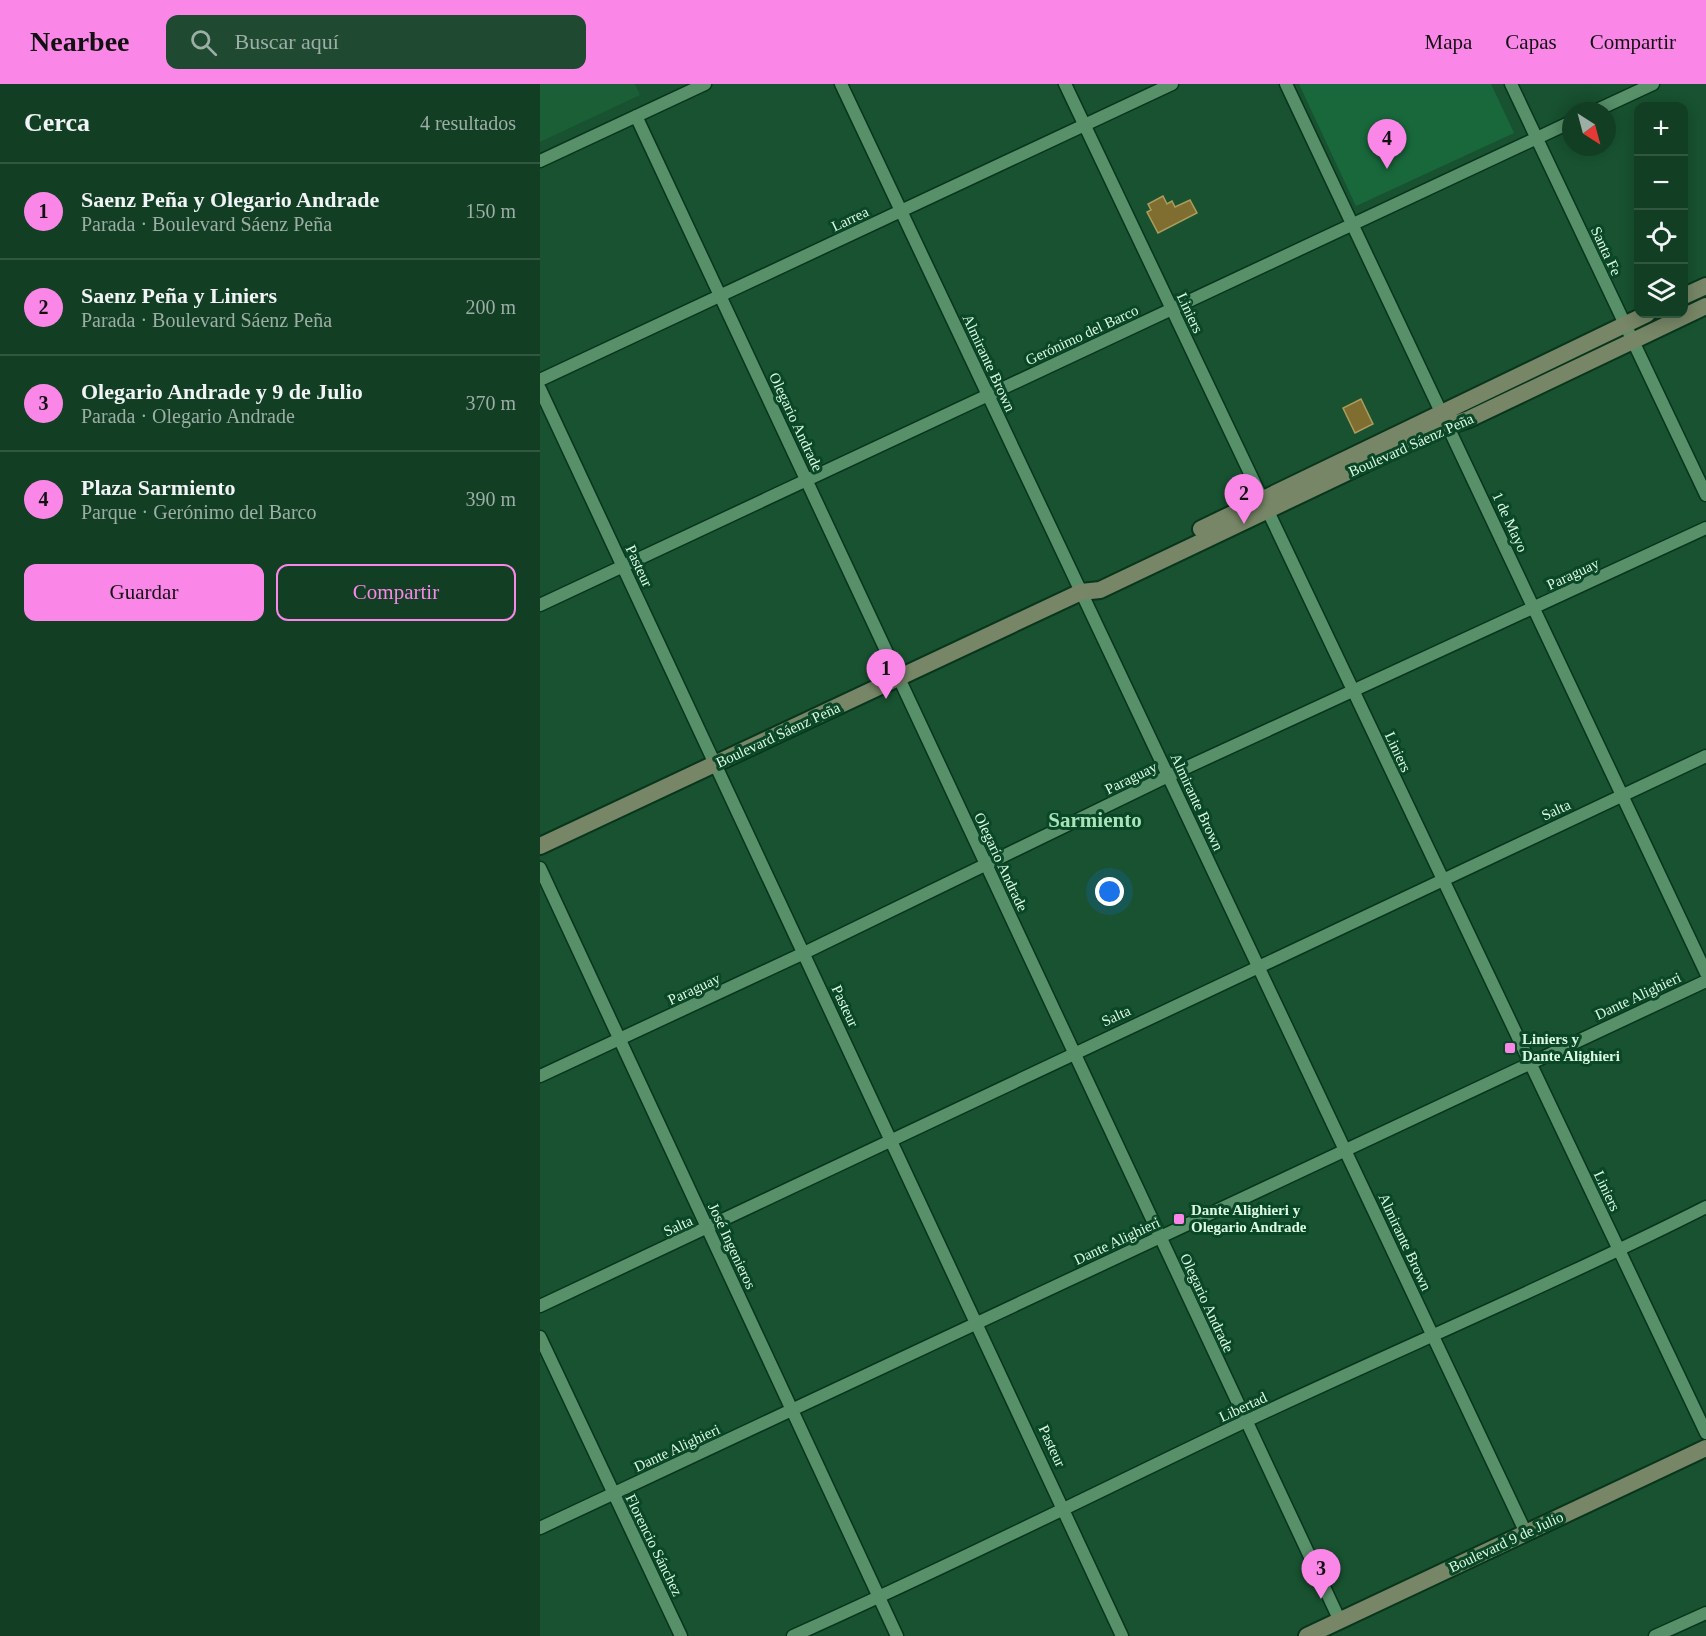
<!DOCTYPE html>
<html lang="es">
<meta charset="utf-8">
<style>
:root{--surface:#123e24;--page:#1f4931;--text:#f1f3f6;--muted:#9caea6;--line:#315741;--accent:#fa87e7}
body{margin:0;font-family:"Times New Roman",serif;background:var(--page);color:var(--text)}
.controls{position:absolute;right:18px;top:18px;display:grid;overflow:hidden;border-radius:12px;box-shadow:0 3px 15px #0003}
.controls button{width:54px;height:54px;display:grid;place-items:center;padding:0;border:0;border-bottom:2px solid var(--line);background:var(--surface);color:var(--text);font:30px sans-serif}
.compass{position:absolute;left:1022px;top:18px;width:54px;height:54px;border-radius:50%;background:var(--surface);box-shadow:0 3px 15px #0003;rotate:144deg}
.you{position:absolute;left:570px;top:808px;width:21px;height:21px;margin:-15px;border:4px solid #fff;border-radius:50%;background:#1a73e8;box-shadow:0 0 0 9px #1a73e833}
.badge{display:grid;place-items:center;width:39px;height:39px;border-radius:50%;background:var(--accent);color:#111;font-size:20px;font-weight:700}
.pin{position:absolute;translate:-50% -50px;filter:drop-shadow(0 2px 3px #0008)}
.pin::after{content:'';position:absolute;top:32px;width:21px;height:18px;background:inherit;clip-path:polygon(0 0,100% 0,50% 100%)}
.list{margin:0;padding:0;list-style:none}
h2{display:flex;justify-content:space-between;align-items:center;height:78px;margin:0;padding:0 24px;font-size:26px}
h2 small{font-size:20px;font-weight:400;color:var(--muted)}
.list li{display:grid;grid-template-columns:39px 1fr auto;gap:18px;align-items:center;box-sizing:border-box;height:96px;padding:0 24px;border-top:2px solid var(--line)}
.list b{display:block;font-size:22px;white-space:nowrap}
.list p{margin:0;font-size:20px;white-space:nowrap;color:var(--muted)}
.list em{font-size:20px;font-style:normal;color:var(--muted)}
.actions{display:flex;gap:12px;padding:18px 24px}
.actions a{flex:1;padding:14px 0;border:2px solid var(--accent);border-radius:12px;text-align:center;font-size:21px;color:var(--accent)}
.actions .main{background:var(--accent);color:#111}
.icon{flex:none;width:33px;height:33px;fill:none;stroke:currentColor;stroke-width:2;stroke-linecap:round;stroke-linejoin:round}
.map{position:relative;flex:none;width:1166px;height:1552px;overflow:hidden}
header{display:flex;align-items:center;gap:36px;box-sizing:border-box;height:84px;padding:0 30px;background:var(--accent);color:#111}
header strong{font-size:28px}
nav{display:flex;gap:33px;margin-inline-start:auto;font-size:21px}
.search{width:420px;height:54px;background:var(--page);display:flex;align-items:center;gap:15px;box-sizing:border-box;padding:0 21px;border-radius:12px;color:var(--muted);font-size:22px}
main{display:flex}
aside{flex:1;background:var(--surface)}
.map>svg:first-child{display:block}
.built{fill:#1b5f37}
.green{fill:#18683b}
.building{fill:#806e30;stroke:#ae9c5e;stroke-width:1.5}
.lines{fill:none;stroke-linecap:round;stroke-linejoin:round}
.minor-casing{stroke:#08351c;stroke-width:15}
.secondary-casing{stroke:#08351c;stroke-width:20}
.minor{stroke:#58906a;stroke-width:12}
.secondary{stroke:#768666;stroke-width:16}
.poi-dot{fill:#fa87e7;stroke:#094726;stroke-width:2}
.labels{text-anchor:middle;stroke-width:6;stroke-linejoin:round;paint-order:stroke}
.street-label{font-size:15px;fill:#dcf9e4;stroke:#094726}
.poi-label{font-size:15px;font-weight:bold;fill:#dcf9e4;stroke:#094726;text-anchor:start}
.district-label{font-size:21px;font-weight:bold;fill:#a8e3b9;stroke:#094726}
</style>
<header>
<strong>Nearbee</strong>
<div class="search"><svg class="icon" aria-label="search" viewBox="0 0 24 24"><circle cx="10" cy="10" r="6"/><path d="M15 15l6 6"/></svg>Buscar aquí</div>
<nav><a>Mapa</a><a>Capas</a><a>Compartir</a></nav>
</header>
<main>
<aside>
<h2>Cerca<small>4 resultados</small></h2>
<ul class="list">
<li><span class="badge">1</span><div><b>Saenz Peña y Olegario Andrade</b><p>Parada · Boulevard Sáenz Peña</p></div><em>150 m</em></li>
<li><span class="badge">2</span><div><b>Saenz Peña y Liniers</b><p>Parada · Boulevard Sáenz Peña</p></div><em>200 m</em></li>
<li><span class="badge">3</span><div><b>Olegario Andrade y 9 de Julio</b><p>Parada · Olegario Andrade</p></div><em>370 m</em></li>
<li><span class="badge">4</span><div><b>Plaza Sarmiento</b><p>Parque · Gerónimo del Barco</p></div><em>390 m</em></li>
</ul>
<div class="actions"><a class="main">Guardar</a><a>Compartir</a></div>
</aside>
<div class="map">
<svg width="1166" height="1552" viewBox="0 0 1166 1552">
<rect width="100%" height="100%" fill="#185230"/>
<path class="built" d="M 0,0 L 95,0 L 100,11 L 0,58 Z"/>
<path class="green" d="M 759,0 L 951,0 L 974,49 L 816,122 Z"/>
<path class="building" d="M 623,112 L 627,120 L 632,117 L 635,123 L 650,116 L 657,129 L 618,149 L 607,128 L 611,126 L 608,120 Z
M 821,315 L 833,340 L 815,349 L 803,324 Z"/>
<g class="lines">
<defs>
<path id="minor" d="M 301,0 L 986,1449
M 525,0 L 1166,1349
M 746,0 L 1166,889
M 971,0 L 1166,411
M 1055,27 L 1113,0
M 96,32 L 800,1537
M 0,77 L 165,0
M 0,296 L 632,0
M 0,305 L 582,1552
M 0,521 L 1031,38
M 0,784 L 357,1552
M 0,992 L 264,869 L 628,692 L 1166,444
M 0,1222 L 1166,672
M 0,1253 L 141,1552
M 0,1444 L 1166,897
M 253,1552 C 406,1484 555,1409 706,1337 C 859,1265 1015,1199 1166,1123
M 1115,1552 L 1166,1529"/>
<path id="secondary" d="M 1144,212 L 1166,202
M 661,445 L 1107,230
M 0,762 L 541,508 L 560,506 L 894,347 L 929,335 L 1166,222
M 767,1552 L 1166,1364"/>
</defs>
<use href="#minor" class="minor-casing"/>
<use href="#secondary" class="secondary-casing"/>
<use href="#minor" class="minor"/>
<use href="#secondary" class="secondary"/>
</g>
<g class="poi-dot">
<rect x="964" y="958" width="12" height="12" rx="3"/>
<rect x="633" y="1129" width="12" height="12" rx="3"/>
</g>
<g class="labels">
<g class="street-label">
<text transform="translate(310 135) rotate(-25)" y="5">Larrea</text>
<text transform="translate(1066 167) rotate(65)" y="5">Santa Fe</text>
<text transform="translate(650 229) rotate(65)" y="5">Liniers</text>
<text transform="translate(542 251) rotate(-25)" y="5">Gerónimo del Barco</text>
<text transform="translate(449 279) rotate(65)" y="5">Almirante Brown</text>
<text transform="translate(256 338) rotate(65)" y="5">Olegario Andrade</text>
<text transform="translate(871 361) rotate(-24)" y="5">Boulevard Sáenz Peña</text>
<text transform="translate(970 438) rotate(65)" y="5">1 de Mayo</text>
<text transform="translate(99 482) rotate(65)" y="5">Pasteur</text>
<text transform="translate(1033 490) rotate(-25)" y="5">Paraguay</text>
<text transform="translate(238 651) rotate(-25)" y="5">Boulevard Sáenz Peña</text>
<text transform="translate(858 668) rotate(65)" y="5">Liniers</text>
<text transform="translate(591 694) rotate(-26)" y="5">Paraguay</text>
<text transform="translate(657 718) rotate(65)" y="5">Almirante Brown</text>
<text transform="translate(1016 726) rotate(-25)" y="5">Salta</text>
<text transform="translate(461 778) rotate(65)" y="5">Olegario Andrade</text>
<text transform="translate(154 905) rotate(-25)" y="5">Paraguay</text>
<text transform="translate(1098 912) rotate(-25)" y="5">Dante Alighieri</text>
<text transform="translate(305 922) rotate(65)" y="5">Pasteur</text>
<text transform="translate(576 932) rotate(-25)" y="5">Salta</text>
<text transform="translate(1067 1107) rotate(65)" y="5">Liniers</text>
<text transform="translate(138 1142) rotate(-25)" y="5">Salta</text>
<text transform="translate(577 1157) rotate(-25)" y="5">Dante Alighieri</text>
<text transform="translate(865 1158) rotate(65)" y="5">Almirante Brown</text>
<text transform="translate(192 1162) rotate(65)" y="5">José Ingenieros</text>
<text transform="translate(667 1219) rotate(65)" y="5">Olegario Andrade</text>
<text transform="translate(703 1323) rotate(-25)" y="5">Libertad</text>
<text transform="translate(512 1362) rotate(65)" y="5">Pasteur</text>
<text transform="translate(137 1364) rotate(-25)" y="5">Dante Alighieri</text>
<text transform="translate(966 1458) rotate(-25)" y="5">Boulevard 9 de Julio</text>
<text transform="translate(114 1461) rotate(64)" y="5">Florencio Sánchez</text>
</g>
<g class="poi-label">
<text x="982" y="960">Liniers y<tspan x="982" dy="17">Dante Alighieri</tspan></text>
<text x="651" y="1131">Dante Alighieri y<tspan x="651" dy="17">Olegario Andrade</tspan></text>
</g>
<g class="district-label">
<text x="555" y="743">Sarmiento</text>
</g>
</g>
</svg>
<div class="controls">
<button>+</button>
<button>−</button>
<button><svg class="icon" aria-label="locate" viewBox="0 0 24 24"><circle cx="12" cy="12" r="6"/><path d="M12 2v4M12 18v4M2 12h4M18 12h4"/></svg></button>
<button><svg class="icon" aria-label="layers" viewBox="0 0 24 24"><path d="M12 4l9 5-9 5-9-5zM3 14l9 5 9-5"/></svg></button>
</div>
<svg class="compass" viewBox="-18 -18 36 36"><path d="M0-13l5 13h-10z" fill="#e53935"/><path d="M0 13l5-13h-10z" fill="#9caea6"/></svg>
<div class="you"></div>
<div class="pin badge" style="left:346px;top:615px">1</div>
<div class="pin badge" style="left:704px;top:440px">2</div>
<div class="pin badge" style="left:781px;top:1515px">3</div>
<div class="pin badge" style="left:847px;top:85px">4</div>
</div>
</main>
